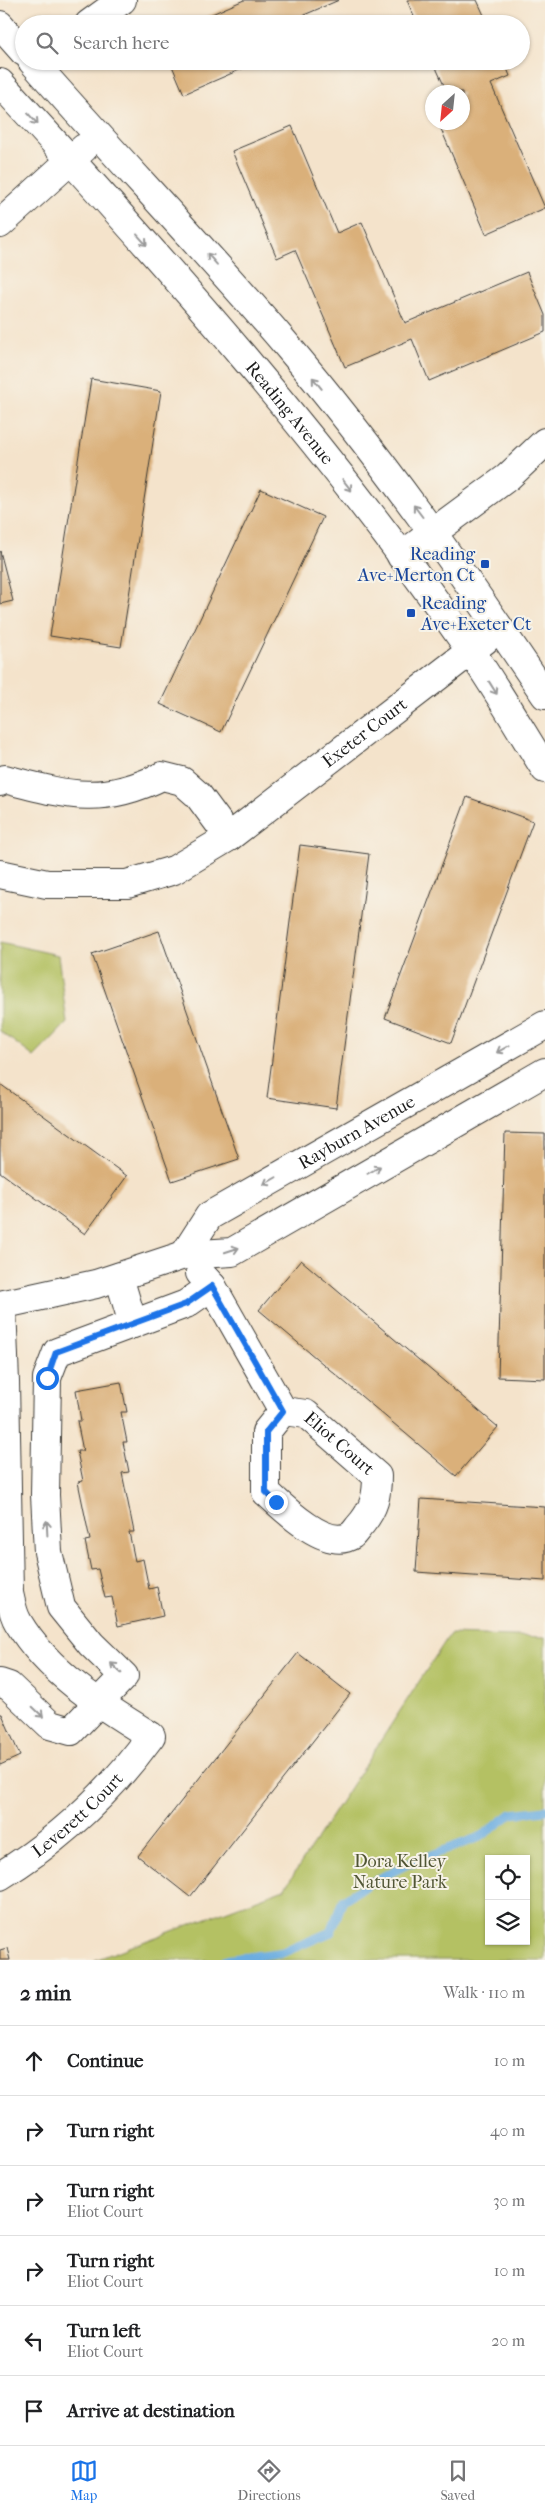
<!DOCTYPE html>
<meta charset="utf-8">
<style>
:root{--surface:#fff;--page:#f2f2f2;--text:#202124;--muted:#757577;--line:#e0e0e0;--accent:#1a73e8}
body{margin:0;font-family:"IM FELL French Canon",serif;background:var(--page);color:var(--text)}
.controls{position:absolute;right:15px;bottom:15px;display:grid;overflow:hidden;border-radius:0px;box-shadow:0 1px 4px #0004}
.controls button{width:45px;height:45px;display:grid;place-items:center;padding:0;border:0;border-bottom:1px solid var(--line);background:var(--surface);color:var(--text);font:25px sans-serif}
.compass{position:absolute;left:425px;top:85px;width:45px;height:45px;border-radius:50%;background:var(--surface);box-shadow:0 1px 4px #0004;rotate:207deg}
.stop{position:absolute;width:15px;height:15px;margin:-11px;border:4px solid #1a73e8;border-radius:50%;background:#fff}
.stop.end{background:#1a73e8;border-color:#fff;box-shadow:0 1px 5px #0008}
.list{margin:0;padding:0;list-style:none}
h2{display:flex;justify-content:space-between;align-items:center;height:65px;margin:0;padding:0 20px;font-size:21px}
h2 small{font-size:16px;font-weight:400;color:var(--muted)}
.list li{display:grid;grid-template-columns:32px 1fr auto;gap:15px;align-items:center;box-sizing:border-box;height:70px;padding:0 20px;border-top:1px solid var(--line)}
.list b{display:block;font-size:19px;white-space:nowrap}
.list p{margin:0;font-size:16px;white-space:nowrap;color:var(--muted)}
.list em{font-size:16px;font-style:normal;color:var(--muted)}
.icon{flex:none;width:28px;height:28px;fill:none;stroke:currentColor;stroke-width:2;stroke-linecap:round;stroke-linejoin:round}
.map{position:relative;flex:none;width:545px;height:1960px;overflow:hidden}
.search{position:absolute;background:var(--surface);box-shadow:0 1px 4px #0004;left:15px;right:15px;top:15px;height:55px;display:flex;align-items:center;gap:12px;box-sizing:border-box;padding:0 18px;border-radius:28px;color:var(--muted);font-size:19px}
.sheet{height:485px;background:var(--surface)}
nav{display:flex;justify-content:space-around;align-items:center;box-sizing:border-box;height:70px;border-top:1px solid var(--line);background:var(--surface);font-size:14px;color:var(--muted)}
nav a{display:grid;justify-items:center;gap:2px}
nav .on{color:var(--accent)}
.map>svg:first-child{display:block}
.green{fill:#b4c163;stroke:#686e40;fill-rule:evenodd}
.lines{fill:none;stroke-linecap:round;stroke-linejoin:round}
.stream{stroke:#6cade0;stroke-width:9}
.building{fill:#dab07a}
.minor-casing{stroke:#3c3a36;stroke-width:30}
.minor{stroke:#fff;stroke-width:28}
.oneway{stroke:#999}
.route{stroke:#1a73e8;stroke-width:6}
.transit-dot{fill:#1a4fb4;stroke:#f7f3e8;stroke-width:2}
.labels{text-anchor:middle;stroke-width:4;stroke-linejoin:round;paint-order:stroke}
.street-label{font-size:18px;fill:#1c1c1c;stroke:#f7f3e8}
.transit-label{font-size:18px;fill:#164399;stroke:#f7f3e8;text-anchor:end}
.park-label{font-size:18px;fill:#515635;stroke:#f7f3e8}
</style>
<div class="map">
<svg width="545" height="1960" viewBox="0 0 545 1960">
<rect width="100%" height="100%" fill="#f7f3e8"/>
<filter id="ink" filterUnits="userSpaceOnUse"><feTurbulence type="fractalNoise" baseFrequency=".02" numOctaves="2"/><feDisplacementMap in="SourceGraphic" scale="10" xChannelSelector="R" yChannelSelector="G"/><feConvolveMatrix kernelMatrix="1 2 1 2 8 2 1 2 1" color-interpolation-filters="sRGB"/></filter>
<filter id="wash" filterUnits="userSpaceOnUse"><feTurbulence type="fractalNoise" baseFrequency=".0096" numOctaves="4" result="noise"/><feDisplacementMap in="SourceGraphic" scale="20" xChannelSelector="R" yChannelSelector="G"/><feGaussianBlur stdDeviation="1.12" result="paint"/><feColorMatrix in="noise" values="0 0 0 0 0 0 0 0 0 0 0 0 0 0 0 0 0 1.4 0 .05"/><feComposite in="paint" operator="in"/></filter>
<g filter="url(#wash)">
<rect width="100%" height="100%" fill="#f4e3cb"/>
<path class="green" d="M 0,942 L 58,955 L 67,1023 L 34,1057 L 0,1031 Z
M 450,1634 L 545,1637 L 545,1960 L 95,1960 L 284,1889 ZM 489,1859 L 526,1859 L 526,1941 L 489,1941 Z"/>
<g class="lines">
<path class="stream" d="M 225,1960 L 284,1952 L 331,1932 L 343,1900 L 372,1882 L 408,1864 L 480,1837 L 511,1814 L 545,1810"/>
</g>
<g id="blocks">
<path class="building" d="M 244,0 L 339,0 L 290,21 L 292,24 L 189,24 Z
M 407,0 L 477,0 L 488,24 L 417,24 Z
M 170,61 L 260,61 L 184,94 Z
M 433,61 L 504,61 L 510,76 L 491,84 L 545,208 L 486,234 L 438,122 L 462,122 L 462,92 L 447,92 Z
M 292,126 L 337,233 L 362,222 L 405,323 L 527,272 L 545,315 L 545,332 L 429,381 L 412,339 L 345,367 L 295,250 L 277,258 L 232,151 Z
M 91,379 L 161,391 L 121,647 L 50,636 Z
M 261,489 L 323,517 L 221,732 L 160,704 Z
M 0,551 L 13,601 L 0,604 Z
M 467,797 L 533,821 L 451,1043 L 385,1018 Z
M 300,845 L 369,854 L 336,1108 L 267,1098 Z
M 159,931 L 239,1159 L 172,1181 L 92,954 Z
M 0,1084 L 127,1176 L 85,1234 L 0,1172 Z
M 505,1133 L 545,1134 L 545,1379 L 498,1377 Z
M 301,1260 L 498,1427 L 456,1476 L 259,1310 Z
M 121,1382 L 127,1412 L 121,1412 L 127,1442 L 123,1442 L 129,1472 L 122,1473 L 134,1532 L 129,1532 L 135,1561 L 143,1559 L 149,1589 L 157,1587 L 163,1616 L 118,1626 L 112,1597 L 105,1598 L 98,1569 L 91,1570 L 85,1541 L 90,1540 L 78,1482 L 83,1481 L 77,1451 L 83,1451 L 77,1421 L 81,1421 L 76,1390 Z
M 421,1499 L 545,1507 L 545,1581 L 416,1572 Z
M 298,1653 L 350,1694 L 190,1897 L 138,1856 Z
M 0,1714 L 2,1714 L 20,1756 L 0,1765 Z
M 7,1948 L 10,1960 L 0,1960 L 0,1950 Z"/>
</g>
</g>
<g filter="url(#ink)">
<use href="#blocks" fill-opacity="0" stroke="#3c3a36" stroke-width="1"/>
<g class="lines">
<defs>
<g id="minor">
<path d="M 89,24 L 122,0"/>
<path d="M 0,25 L 24,52"/>
<path d="M 32,61 C 115,156 202,246 284,342 C 379,454 463,573 545,695"/>
<path id="s1" d="M 0,83 C 166,263 330,448 470,650 C 496,688 520,729 545,769"/>
<path d="M 0,224 L 84,148"/>
<path d="M 401,556 L 508,477 L 545,442"/>
<path d="M 0,782 L 5,779 C 67,795 101,806 162,776 L 182,781 L 198,795 L 229,837 L 174,870 L 127,884 L 47,884 L 0,874"/>
<path id="s2" d="M 229,837 L 485,640"/>
<path id="s3" d="M 184,1255 L 209,1216 L 545,1025"/>
<path id="s4" d="M 200,1273 L 212,1286 L 283,1411 L 306,1414 L 377,1476 C 377,1496 374,1508 362,1523 C 359,1526 355,1532 352,1535 C 327,1551 284,1509 266,1492 L 266,1432 L 283,1411"/>
<path d="M 119,1277 L 133,1324"/>
<path d="M 0,1305 L 96,1284 L 184,1255 L 232,1252 L 545,1072"/>
<path d="M 0,1683 L 9,1686 L 50,1725 L 71,1731 L 124,1676 L 91,1644 L 61,1607 L 48,1552 L 45,1495 L 47,1378 L 57,1352 L 186,1304 L 212,1286"/>
<path id="s5" d="M 0,1876 C 59,1840 110,1792 151,1736 C 102,1706 48,1673 18,1622 C 13,1614 11,1602 9,1593 L 5,1382 L 2,1305"/>
</g>
</defs>
<use href="#minor" class="minor-casing"/>
<use href="#minor" class="minor"/>
</g>
<defs><path id="oneway-shaft" d="M-6 0H5M1.5-3L5.5 0L1.5 3" fill="none" stroke-width="1.6" stroke-linecap="round" stroke-linejoin="round" transform="scale(1.25)"/></defs>
<g class="oneway">
<use href="#oneway-shaft" transform="translate(33 119) rotate(48)"/>
<use href="#oneway-shaft" transform="translate(142 240) rotate(48)"/>
<use href="#oneway-shaft" transform="translate(212 259) rotate(-131)"/>
<use href="#oneway-shaft" transform="translate(317 383) rotate(-129)"/>
<use href="#oneway-shaft" transform="translate(347 485) rotate(52)"/>
<use href="#oneway-shaft" transform="translate(418 511) rotate(-127)"/>
<use href="#oneway-shaft" transform="translate(493 688) rotate(58)"/>
<use href="#oneway-shaft" transform="translate(503 1049) rotate(150)"/>
<use href="#oneway-shaft" transform="translate(374 1170) rotate(-30)"/>
<use href="#oneway-shaft" transform="translate(270 1181) rotate(150)"/>
<use href="#oneway-shaft" transform="translate(232 1250) rotate(-18)"/>
<use href="#oneway-shaft" transform="translate(47 1528) rotate(-93)"/>
<use href="#oneway-shaft" transform="translate(116 1668) rotate(-136)"/>
<use href="#oneway-shaft" transform="translate(38 1712) rotate(44)"/>
</g>
</g>
<g class="lines" filter="url(#ink)">
<path class="route" d="M 47,1378 L 56,1352 L 186,1304 L 212,1286 L 283,1411 L 266,1432 L 266,1492 L 276,1502"/>
</g>
<g class="transit-dot">
<rect x="480" y="559" width="10" height="10" rx="2.5"/>
<rect x="406" y="608" width="10" height="10" rx="2.5"/>
</g>
<g class="labels">
<g class="street-label">
<text dy="6" stroke="none"><textPath href="#s1" startOffset="439">Reading Avenue</textPath></text>
<text dy="6" stroke="none"><textPath href="#s2" startOffset="171">Exeter Court</textPath></text>
<text dy="6" stroke="none"><textPath href="#s3" startOffset="216">Rayburn Avenue</textPath></text>
<text dy="6" stroke="none"><textPath href="#s4" startOffset="229">Eliot Court</textPath></text>
<text dy="6" stroke="none"><textPath href="#s5" startOffset="99">Leverett Court</textPath></text>
</g>
<g class="transit-label">
<text x="475" y="560">Reading<tspan x="475" dy="21">Ave+Merton Ct</tspan></text>
<text x="421" y="609" text-anchor="start">Reading<tspan x="421" dy="21">Ave+Exeter Ct</tspan></text>
</g>
<g class="park-label">
<text x="400" y="1867">Dora Kelley<tspan x="400" dy="21">Nature Park</tspan></text>
</g>
</g>
</svg>
<div class="controls">
<button><svg class="icon" aria-label="locate" viewBox="0 0 24 24"><circle cx="12" cy="12" r="6"/><path d="M12 2v4M12 18v4M2 12h4M18 12h4"/></svg></button>
<button><svg class="icon" aria-label="layers" viewBox="0 0 24 24"><path d="M12 4l9 5-9 5-9-5zM3 14l9 5 9-5"/></svg></button>
</div>
<svg class="compass" viewBox="-18 -18 36 36"><path d="M0-13l5 13h-10z" fill="#e53935"/><path d="M0 13l5-13h-10z" fill="#757577"/></svg>
<div class="stop" style="left:47px;top:1378px"></div>
<div class="stop end" style="left:276px;top:1502px"></div>
<div class="search"><svg class="icon" aria-label="search" viewBox="0 0 24 24"><circle cx="10" cy="10" r="6"/><path d="M15 15l6 6"/></svg>Search here</div>
</div>
<section class="sheet">
<h2>2 min<small>Walk · 110 m</small></h2>
<ul class="list">
<li><svg class="icon" aria-label="ahead" viewBox="0 0 24 24"><path d="M12 20V5M6 11l6-6 6 6"/></svg><div><b>Continue</b></div><em>10 m</em></li>
<li><svg class="icon" aria-label="right" viewBox="0 0 24 24"><path d="M7 20v-9h11M14 6l5 5-5 5"/></svg><div><b>Turn right</b></div><em>40 m</em></li>
<li><svg class="icon" aria-label="right" viewBox="0 0 24 24"><path d="M7 20v-9h11M14 6l5 5-5 5"/></svg><div><b>Turn right</b><p>Eliot Court</p></div><em>30 m</em></li>
<li><svg class="icon" aria-label="right" viewBox="0 0 24 24"><path d="M7 20v-9h11M14 6l5 5-5 5"/></svg><div><b>Turn right</b><p>Eliot Court</p></div><em>10 m</em></li>
<li><svg class="icon" aria-label="left" viewBox="0 0 24 24"><path d="M17 20v-9H6M10 6l-5 5 5 5"/></svg><div><b>Turn left</b><p>Eliot Court</p></div><em>20 m</em></li>
<li><svg class="icon" aria-label="arrive" viewBox="0 0 24 24"><path d="M6 21V4h12l-3 4 3 4H6"/></svg><div><b>Arrive at destination</b></div></li>
</ul>
</section>
<nav>
<a class="on"><svg class="icon" aria-label="map" viewBox="0 0 24 24"><path d="M3 6l6-2 6 2 6-2v14l-6 2-6-2-6 2zM9 4v14M15 6v14"/></svg>Map</a>
<a><svg class="icon" aria-label="directions" viewBox="0 0 24 24"><path d="M12 3l9 9-9 9-9-9zM9 14v-3h6M13 9l2 2-2 2"/></svg>Directions</a>
<a><svg class="icon" aria-label="saved" viewBox="0 0 24 24"><path d="M7 4h10v16l-5-4-5 4z"/></svg>Saved</a>
</nav>
